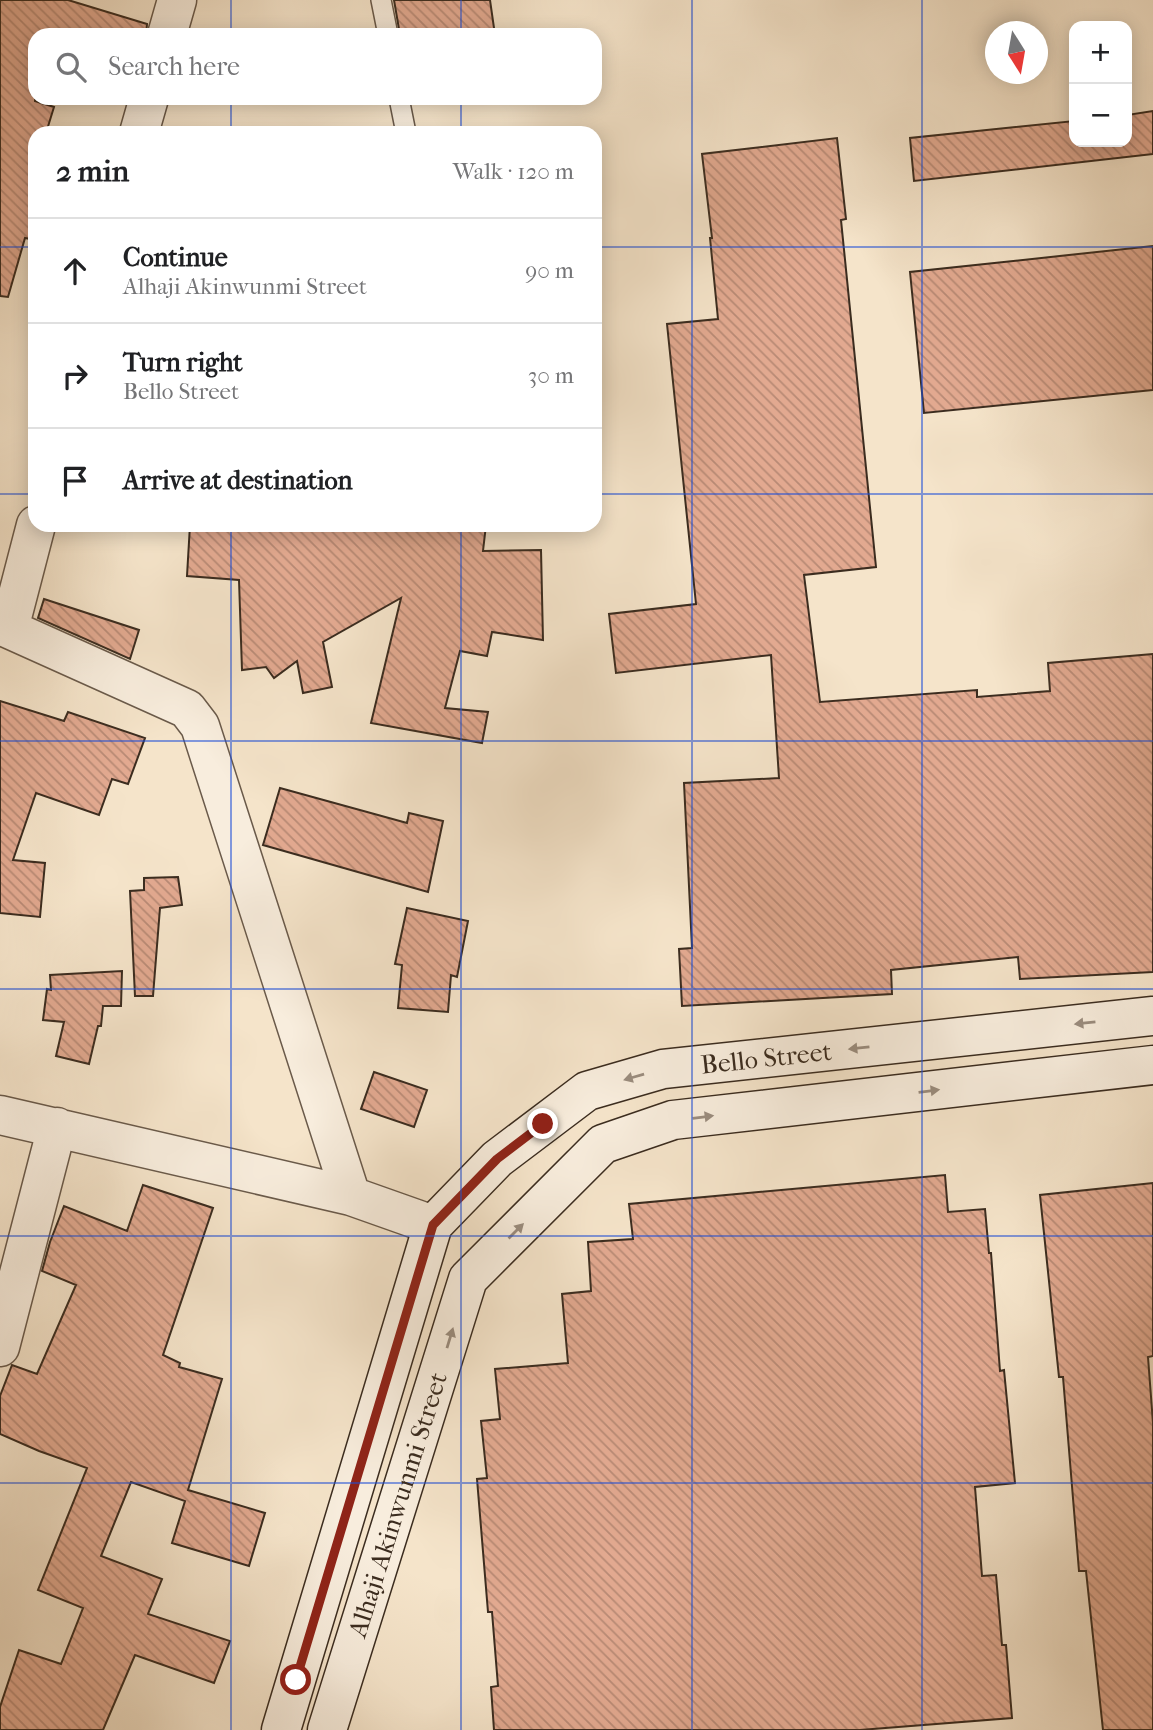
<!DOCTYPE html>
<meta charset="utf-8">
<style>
:root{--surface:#fff;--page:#f2f2f2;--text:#202124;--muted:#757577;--line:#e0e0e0}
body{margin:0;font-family:"IM FELL French Canon",serif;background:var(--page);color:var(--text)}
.controls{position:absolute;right:21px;top:21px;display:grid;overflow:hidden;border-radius:14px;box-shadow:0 4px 18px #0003}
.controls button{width:63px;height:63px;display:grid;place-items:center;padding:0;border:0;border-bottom:2px solid var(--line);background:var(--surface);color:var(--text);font:35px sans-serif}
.compass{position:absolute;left:985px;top:21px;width:63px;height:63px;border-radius:50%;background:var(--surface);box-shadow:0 4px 18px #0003;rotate:169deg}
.stop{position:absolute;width:21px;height:21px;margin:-16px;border:5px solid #8f2418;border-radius:50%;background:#fff}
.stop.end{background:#8f2418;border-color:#fff;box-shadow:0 2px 7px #0008}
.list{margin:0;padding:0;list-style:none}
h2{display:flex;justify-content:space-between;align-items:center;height:91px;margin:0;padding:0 28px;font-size:30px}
h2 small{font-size:23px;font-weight:400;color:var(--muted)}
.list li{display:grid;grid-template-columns:46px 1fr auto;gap:21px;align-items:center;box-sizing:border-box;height:105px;padding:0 28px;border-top:2px solid var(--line)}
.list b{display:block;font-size:26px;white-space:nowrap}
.list p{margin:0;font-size:23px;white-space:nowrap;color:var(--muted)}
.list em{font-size:23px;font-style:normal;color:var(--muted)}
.icon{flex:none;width:38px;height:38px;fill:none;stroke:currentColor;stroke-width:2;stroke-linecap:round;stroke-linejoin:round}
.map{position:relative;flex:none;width:1153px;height:1730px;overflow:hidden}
.search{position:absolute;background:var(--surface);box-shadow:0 4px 18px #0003;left:28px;top:28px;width:574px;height:77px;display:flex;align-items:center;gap:18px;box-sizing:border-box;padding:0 24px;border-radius:21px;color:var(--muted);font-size:26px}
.panel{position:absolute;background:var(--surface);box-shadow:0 4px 18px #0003;left:28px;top:126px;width:574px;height:406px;border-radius:21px}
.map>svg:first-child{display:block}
.building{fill:url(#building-back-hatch);stroke:#3b2c1f;stroke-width:2}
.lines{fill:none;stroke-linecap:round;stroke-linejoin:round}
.lane-casing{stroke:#6a5a4a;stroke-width:22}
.street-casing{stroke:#6a5a4a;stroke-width:41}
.secondary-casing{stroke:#3b2c1f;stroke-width:41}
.lane{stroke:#f8eddd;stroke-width:19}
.street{stroke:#f8eddd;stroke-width:38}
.secondary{stroke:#f8eddd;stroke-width:38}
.oneway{fill:#9a8c7e}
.route{stroke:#8f2418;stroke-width:9}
.grid{fill:none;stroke:#1d4ed8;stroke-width:2;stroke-opacity:0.55}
.labels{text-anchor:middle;stroke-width:5;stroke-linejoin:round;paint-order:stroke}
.street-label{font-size:26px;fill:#3b2c1f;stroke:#f8eddd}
</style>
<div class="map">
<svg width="1153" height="1730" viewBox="0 0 1153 1730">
<defs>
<pattern id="building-back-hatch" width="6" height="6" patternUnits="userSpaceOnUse" patternTransform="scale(1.75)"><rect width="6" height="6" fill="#e2a990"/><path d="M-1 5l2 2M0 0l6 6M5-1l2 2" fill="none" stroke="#b88a75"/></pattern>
</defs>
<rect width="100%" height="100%" fill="#f5e4ca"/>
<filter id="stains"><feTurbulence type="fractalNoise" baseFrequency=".00286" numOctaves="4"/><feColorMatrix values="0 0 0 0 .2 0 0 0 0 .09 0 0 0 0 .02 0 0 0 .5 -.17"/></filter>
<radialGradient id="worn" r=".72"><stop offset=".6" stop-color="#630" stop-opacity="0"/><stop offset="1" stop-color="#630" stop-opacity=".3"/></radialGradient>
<path class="building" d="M 0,0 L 68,0 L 147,24 L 146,35 L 35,35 L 35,101 L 54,107 L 46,133 L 35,133 L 35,240 L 25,238 L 8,297 L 0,296 Z
M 394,0 L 490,0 L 495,35 L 400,35 Z
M 1153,111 L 1153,154 L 914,181 L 910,138 L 1074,121 L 1074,142 L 1127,142 L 1127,115 Z
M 837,138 L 846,219 L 841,220 L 876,567 L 804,575 L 820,702 L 977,690 L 977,697 L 1050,691 L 1048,663 L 1153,654 L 1153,972 L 1020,979 L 1018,957 L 891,970 L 892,994 L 682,1006 L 679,949 L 692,948 L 684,783 L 779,778 L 771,655 L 616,673 L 609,614 L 696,604 L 667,324 L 718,319 L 710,238 L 712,238 L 702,154 Z
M 1153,246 L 1153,390 L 924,413 L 910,272 Z
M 190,525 L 486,525 L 483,551 L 541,550 L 543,640 L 492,632 L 487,656 L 460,651 L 445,708 L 488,712 L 482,743 L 371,723 L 401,598 L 323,642 L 332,687 L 303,693 L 297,661 L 274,678 L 266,667 L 242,670 L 239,580 L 187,576 Z
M 44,599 L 139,630 L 130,659 L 38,618 Z
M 0,701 L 64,721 L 68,712 L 145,738 L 128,784 L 112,779 L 99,815 L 36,793 L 13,860 L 45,863 L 40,917 L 0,913 Z
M 280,788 L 407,823 L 409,813 L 443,821 L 428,892 L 263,845 Z
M 178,877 L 182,905 L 160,908 L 153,996 L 135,996 L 130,891 L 144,890 L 144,878 Z
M 407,908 L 468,921 L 457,977 L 451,975 L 448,1012 L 398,1008 L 402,965 L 395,964 Z
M 122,971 L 121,1006 L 103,1006 L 101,1026 L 98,1026 L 89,1064 L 56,1056 L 64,1022 L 43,1020 L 47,989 L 51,990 L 50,975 Z
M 374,1072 L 427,1090 L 414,1127 L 361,1109 Z
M 945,1175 L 948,1212 L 985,1209 L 989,1253 L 991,1253 L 1000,1371 L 1004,1370 L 1015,1483 L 975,1487 L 982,1576 L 996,1575 L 1002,1645 L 1006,1645 L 1012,1718 L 860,1730 L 494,1730 L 491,1687 L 498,1686 L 492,1612 L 488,1612 L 477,1479 L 487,1478 L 481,1421 L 500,1419 L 495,1369 L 568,1363 L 562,1294 L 591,1291 L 588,1242 L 633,1239 L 629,1204 Z
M 1153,1183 L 1153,1356 L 1148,1357 L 1153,1423 L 1153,1730 L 1103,1730 L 1086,1571 L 1079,1571 L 1063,1377 L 1059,1377 L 1040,1195 Z
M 143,1185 L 213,1208 L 163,1355 L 180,1363 L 179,1367 L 222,1379 L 188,1490 L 265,1513 L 249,1566 L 172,1543 L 185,1501 L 131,1482 L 101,1556 L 162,1579 L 148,1614 L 230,1641 L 214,1683 L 135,1655 L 103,1730 L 0,1730 L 0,1707 L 19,1650 L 61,1664 L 83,1608 L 38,1590 L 87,1468 L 39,1451 L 0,1434 L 0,1396 L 12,1365 L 37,1374 L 76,1285 L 42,1271 L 50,1242 L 64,1206 L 127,1231 Z"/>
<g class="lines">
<defs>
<path id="lane" d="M 381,0 L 388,35
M 399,98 L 406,133"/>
<path id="street" d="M 167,35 L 177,0
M 139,133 L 149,98
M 0,625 L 9,629 L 36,525
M 9,629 L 187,709 L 200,726 L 351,1196 L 433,1225
M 0,1115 L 351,1196
M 0,1347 L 57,1127"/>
<g id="secondary">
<path id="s1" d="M 281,1730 L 433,1225 L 497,1159 L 587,1091 L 663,1069 L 1153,1016"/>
<path id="s2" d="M 327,1730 L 468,1279 L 603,1144 L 673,1120 L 1153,1065"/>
</g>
</defs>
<use href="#lane" class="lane-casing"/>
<use href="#street" class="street-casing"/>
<use href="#secondary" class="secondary-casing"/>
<use href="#lane" class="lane"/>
<use href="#street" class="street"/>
<use href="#secondary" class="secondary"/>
</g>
<defs><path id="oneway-solid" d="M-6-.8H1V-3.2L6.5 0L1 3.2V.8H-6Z" transform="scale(1.75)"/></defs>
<g class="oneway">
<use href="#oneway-solid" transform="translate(1085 1023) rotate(174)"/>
<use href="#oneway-solid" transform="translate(859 1048) rotate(174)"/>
<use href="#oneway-solid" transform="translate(634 1077) rotate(164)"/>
<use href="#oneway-solid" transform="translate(929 1091) rotate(-7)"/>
<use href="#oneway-solid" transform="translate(703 1117) rotate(-7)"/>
<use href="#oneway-solid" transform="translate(516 1231) rotate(-45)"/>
<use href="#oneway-solid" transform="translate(450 1338) rotate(-73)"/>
</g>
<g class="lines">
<path class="route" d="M 296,1680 L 433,1225 L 497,1159 L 543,1124"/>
</g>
<path class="grid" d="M 231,0 L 231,35M 461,0 L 461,35M 692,0 L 692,1730M 922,0 L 922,1730M 231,98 L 231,133M 461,98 L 461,133M 0,247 L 35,247M 595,247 L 1153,247M 0,494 L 35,494M 595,494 L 1153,494M 231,525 L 231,1730M 461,525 L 461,1730M 0,741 L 1153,741M 0,989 L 1153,989M 0,1236 L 1153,1236M 0,1483 L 1153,1483"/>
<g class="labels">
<g class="street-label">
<text dy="9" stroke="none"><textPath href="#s1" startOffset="915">Bello Street</textPath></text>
<text dy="9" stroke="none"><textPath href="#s2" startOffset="236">Alhaji Akinwunmi Street</textPath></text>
</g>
</g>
<rect width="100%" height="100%" filter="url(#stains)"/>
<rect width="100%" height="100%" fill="url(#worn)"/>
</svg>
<div class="controls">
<button>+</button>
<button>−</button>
</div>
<svg class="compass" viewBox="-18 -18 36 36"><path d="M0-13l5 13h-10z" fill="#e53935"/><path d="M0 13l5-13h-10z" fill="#757577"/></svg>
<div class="stop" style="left:296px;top:1680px"></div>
<div class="stop end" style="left:543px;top:1124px"></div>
<div class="search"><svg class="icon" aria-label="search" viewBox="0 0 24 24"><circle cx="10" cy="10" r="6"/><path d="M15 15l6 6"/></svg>Search here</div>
<section class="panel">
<h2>2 min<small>Walk · 120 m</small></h2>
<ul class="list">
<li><svg class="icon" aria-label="ahead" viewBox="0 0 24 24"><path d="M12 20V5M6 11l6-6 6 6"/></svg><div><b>Continue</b><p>Alhaji Akinwunmi Street</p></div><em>90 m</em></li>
<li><svg class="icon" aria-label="right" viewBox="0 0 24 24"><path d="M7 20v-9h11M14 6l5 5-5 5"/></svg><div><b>Turn right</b><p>Bello Street</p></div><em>30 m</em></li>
<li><svg class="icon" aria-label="arrive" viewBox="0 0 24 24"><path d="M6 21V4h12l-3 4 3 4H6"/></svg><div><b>Arrive at destination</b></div></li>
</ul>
</section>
</div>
